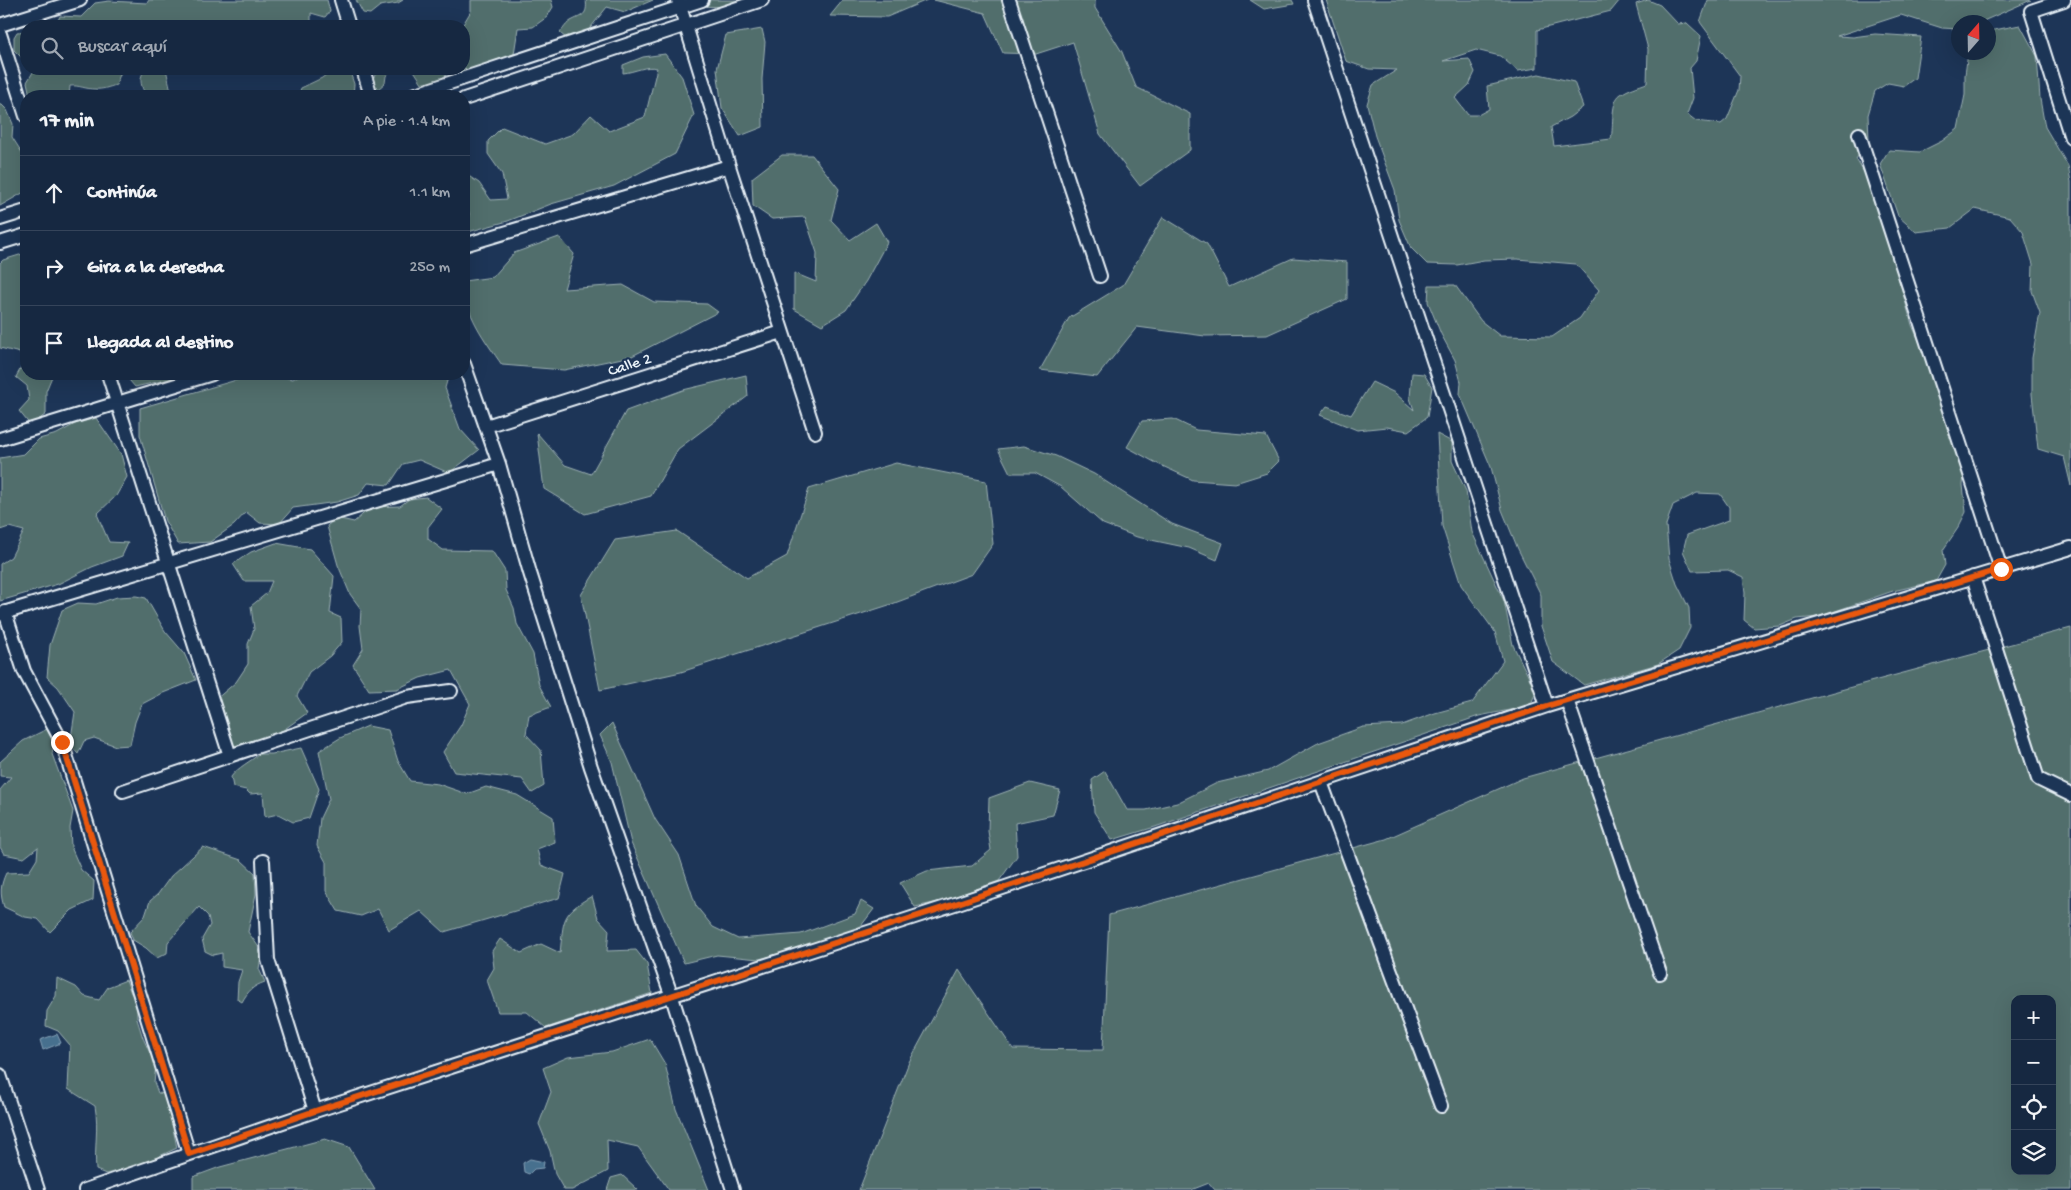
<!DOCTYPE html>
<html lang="es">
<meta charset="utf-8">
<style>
:root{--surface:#162841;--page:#23344c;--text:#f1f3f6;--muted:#9ea6b1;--line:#35445a}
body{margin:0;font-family:"Gochi Hand",sans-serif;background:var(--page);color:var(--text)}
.controls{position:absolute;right:15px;bottom:15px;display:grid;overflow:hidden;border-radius:10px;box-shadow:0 5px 20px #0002}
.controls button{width:45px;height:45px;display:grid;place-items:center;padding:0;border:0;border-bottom:1px solid var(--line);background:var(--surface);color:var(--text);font:25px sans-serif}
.compass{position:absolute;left:1951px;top:15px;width:45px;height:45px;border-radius:50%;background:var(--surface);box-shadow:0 5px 20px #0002;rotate:20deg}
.stop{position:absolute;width:15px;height:15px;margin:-11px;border:4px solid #ea580c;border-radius:50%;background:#fff}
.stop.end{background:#ea580c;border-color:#fff;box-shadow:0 1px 5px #0008}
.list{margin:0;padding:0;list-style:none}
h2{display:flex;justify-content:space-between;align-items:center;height:65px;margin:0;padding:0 20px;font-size:21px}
h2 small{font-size:16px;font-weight:400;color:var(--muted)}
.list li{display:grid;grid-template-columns:32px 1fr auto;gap:15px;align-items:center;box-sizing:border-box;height:75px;padding:0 20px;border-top:1px solid var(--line)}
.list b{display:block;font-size:19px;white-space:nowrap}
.list em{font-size:16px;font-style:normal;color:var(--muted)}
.icon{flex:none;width:28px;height:28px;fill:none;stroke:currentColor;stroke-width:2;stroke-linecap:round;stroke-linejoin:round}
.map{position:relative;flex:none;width:2071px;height:1190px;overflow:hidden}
.search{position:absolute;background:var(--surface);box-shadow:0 5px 20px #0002;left:20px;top:20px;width:450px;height:55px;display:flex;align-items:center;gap:12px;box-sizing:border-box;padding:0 18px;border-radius:20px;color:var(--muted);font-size:19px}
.panel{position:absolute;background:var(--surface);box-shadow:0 5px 20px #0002;left:20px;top:90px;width:450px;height:290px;border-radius:20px}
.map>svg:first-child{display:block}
.green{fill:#516e6c;stroke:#9cb0b2;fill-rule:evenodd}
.water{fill:#466f8e;stroke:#87a3b8}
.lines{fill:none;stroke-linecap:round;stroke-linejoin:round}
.minor-casing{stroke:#e8f1f8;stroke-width:16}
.minor{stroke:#1d3557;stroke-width:12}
.route{stroke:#ea580c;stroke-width:6}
.labels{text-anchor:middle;stroke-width:4.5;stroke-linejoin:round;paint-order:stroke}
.street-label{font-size:16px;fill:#e8f1f8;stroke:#1d3557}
</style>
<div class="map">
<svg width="2071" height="1190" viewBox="0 0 2071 1190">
<rect width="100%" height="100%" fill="#1d3557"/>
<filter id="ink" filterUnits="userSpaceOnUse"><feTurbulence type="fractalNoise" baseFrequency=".02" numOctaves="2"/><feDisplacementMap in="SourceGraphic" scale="10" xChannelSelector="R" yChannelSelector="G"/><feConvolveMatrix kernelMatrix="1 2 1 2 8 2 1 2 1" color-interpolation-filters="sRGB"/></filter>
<g filter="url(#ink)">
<path class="green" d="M 149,0 L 327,0 L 330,11 L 325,17 L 311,13 L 311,26 L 56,25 L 60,16 L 81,17 L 95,3 L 109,1 L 147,3 Z
M 356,0 L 403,0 L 398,3 L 380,6 L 370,14 L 363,13 Z
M 471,0 L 551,0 L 553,7 L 547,17 L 533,27 L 518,28 L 514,54 L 501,60 L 472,83 C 463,82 460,73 451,71 L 434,84 L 422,83 L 413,69 L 464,69 L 464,26 L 462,26 L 471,11 Z
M 586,0 L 653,0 L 625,12 L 607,7 L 587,32 L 567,39 L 560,33 C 563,29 567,23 571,21 C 582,15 588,16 586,0 Z
M 699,0 L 741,0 L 724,7 L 700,6 Z
M 843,0 L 927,0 L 887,17 L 830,16 Z
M 934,0 L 1095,0 L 1095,8 L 1122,52 L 1136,87 L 1190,114 L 1190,150 L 1140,186 L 1100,134 L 1073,42 L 1036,54 L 1003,53 L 985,13 Z
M 1250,0 L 1292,0 L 1294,4 L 1264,9 Z
M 1326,0 L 1620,0 L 1611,11 L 1537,30 L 1537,68 L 1518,71 L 1500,56 L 1476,50 L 1443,61 L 1469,59 L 1475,72 L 1469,85 L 1455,98 L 1468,115 L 1478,115 L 1489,109 L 1487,86 L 1539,74 L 1574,82 L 1583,107 L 1570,117 L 1551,127 L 1554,146 L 1611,139 C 1614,126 1610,101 1621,94 C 1628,89 1639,86 1647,83 L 1648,49 L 1636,4 L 1648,0 L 1660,5 L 1678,24 L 1687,23 L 1701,36 L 1696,61 L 1690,68 L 1693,98 L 1687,114 L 1696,121 L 1721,124 L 1727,119 L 1739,90 L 1740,76 L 1700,22 L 1708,0 L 2031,0 L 1981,22 L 1958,22 L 1958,29 L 1942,28 L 1901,15 L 1837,36 L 1853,37 L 1875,34 L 1921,37 L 1915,78 L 1904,86 L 1888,83 L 1875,91 L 1868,115 L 1869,140 L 1856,159 L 1872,186 L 1912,325 L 1927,359 L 1965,464 L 1963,485 L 1966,512 L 1958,528 L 1943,550 L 1945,565 L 1936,581 L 1893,591 L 1818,617 L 1797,619 L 1780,626 L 1754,628 L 1744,620 L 1745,593 L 1743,577 L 1728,570 L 1692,571 L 1683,551 L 1687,535 L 1729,520 L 1729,507 L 1720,494 L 1697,493 L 1673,505 L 1666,525 L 1669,559 L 1677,584 L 1689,608 L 1690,628 L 1679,650 L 1658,664 L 1584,685 L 1553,662 L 1541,626 L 1541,595 L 1518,549 L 1502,510 L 1491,467 L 1460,394 L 1461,382 L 1455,360 L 1441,334 L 1428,302 L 1429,285 L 1455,285 L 1481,321 L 1500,336 L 1552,337 L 1580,318 L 1599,290 L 1576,264 L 1517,259 L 1484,260 L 1457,265 L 1427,264 L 1411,248 L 1399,220 L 1395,190 L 1375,136 L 1367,104 L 1373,85 L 1397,70 L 1369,69 L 1346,61 Z
M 2020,25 L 2037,56 L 2040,99 L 2045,127 L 2068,166 L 2071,182 L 2071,486 L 2064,457 L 2038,449 L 2032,394 L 2032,358 L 2040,313 L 2032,291 L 2033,264 L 2023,232 L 2010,217 L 1975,209 L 1950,228 L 1916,232 L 1898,216 L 1880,164 L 1889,150 L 1920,152 L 1942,141 L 1958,129 L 1965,95 L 1965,75 L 1968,53 L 1988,52 L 1989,31 Z
M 762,29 L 765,42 L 762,79 L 763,127 L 740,136 L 722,108 L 717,69 L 726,35 Z
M 26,31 L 26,62 L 14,50 L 14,37 L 17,32 Z
M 665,54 L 682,77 L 694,115 L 675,154 L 614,186 L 551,204 L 508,221 L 464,233 L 464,218 L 470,217 L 464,193 L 464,173 L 479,183 L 491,200 L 507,199 L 502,174 L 488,154 L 488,141 L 502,127 L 545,144 L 573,134 L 591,115 L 609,131 L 645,117 L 657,68 C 646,65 635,72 623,73 L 623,65 L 643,57 Z
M 35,69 L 122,69 L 116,85 C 109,87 102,90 95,89 C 85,89 79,85 70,86 L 69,96 L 30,96 L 27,82 Z
M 150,69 L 166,69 L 172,96 L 146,96 C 142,87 138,80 144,71 Z
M 378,69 L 392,69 L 386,76 L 385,83 L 378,89 L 373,85 L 373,79 Z
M 332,70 L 350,72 L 354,84 L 353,96 L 298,96 L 301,88 L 322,78 Z
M 0,103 L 7,110 L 13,124 L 12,137 L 26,159 L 26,191 L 0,206 Z
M 782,155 L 812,155 L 839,189 L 831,220 L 850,240 L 876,223 L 887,242 L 866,281 L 846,310 L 822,325 L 794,309 L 794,273 L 816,282 L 817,253 L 805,217 L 772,219 L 753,206 L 752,178 Z
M 1163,217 L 1207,244 L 1229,287 L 1293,258 L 1347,262 L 1347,299 L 1267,335 L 1205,336 L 1137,327 L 1097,377 L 1040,370 L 1069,318 L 1123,285 Z
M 559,237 L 574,254 L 564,289 L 623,285 L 654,302 L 707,304 L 718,312 L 632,356 L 564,370 L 502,365 C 485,340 464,314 464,281 L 493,277 L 514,253 Z
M 26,253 L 26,374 L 53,374 L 46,391 L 46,414 L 31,426 L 19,411 L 29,400 L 27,386 L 16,377 L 22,366 L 20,353 L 0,348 L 0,263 L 3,260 Z
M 1412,373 L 1424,374 L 1432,387 L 1427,417 L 1408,431 L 1387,427 L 1357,430 L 1320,415 L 1327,406 L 1351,415 L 1372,382 L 1395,393 L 1414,410 L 1410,398 Z
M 124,374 L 180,374 L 174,378 L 135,387 Z
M 257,374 L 269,374 L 293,379 L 301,374 L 449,374 L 445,388 L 460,429 L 479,450 L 449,473 L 419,460 L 403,464 L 389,485 L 368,483 L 359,495 L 337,502 L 293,508 L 279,524 L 260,523 L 246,512 L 234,525 L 210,542 L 178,544 L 165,521 L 140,435 L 140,408 Z
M 746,375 L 748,396 L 678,449 L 651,496 L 585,514 L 544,489 L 537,433 L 565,465 L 591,474 L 626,411 L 683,390 Z
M 96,418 L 121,454 L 127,477 L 116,496 L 97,514 L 109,542 L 128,543 L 122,556 L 92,567 L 58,584 L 0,601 L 0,564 L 11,557 L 24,531 L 9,527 L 0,530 L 0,458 L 24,454 L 39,439 L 57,434 L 75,424 Z
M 1173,419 L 1196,430 L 1266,436 L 1279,461 L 1267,473 L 1235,483 L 1193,480 L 1158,464 L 1127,447 L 1142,421 Z
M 1437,434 L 1452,442 L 1452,461 L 1466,491 L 1472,532 L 1504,601 L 1513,645 L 1536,692 L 1530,706 L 1479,716 L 1155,827 L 1112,840 L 1094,812 L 1092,780 L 1105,771 L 1127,810 L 1146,810 L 1177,803 L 1217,783 L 1268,771 L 1318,743 L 1363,727 L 1402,725 L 1435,713 L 1472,703 L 1503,661 L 1495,632 L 1461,585 L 1442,526 Z
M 1024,446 L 1056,456 L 1094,474 L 1172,524 L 1223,543 L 1217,560 L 1189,548 L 1137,537 L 1103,524 L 1061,487 L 1035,473 L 1010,473 L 998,449 Z
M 896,463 L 986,481 L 993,544 L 972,574 L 892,604 L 681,672 L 600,690 L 581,595 L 615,540 L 677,531 L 747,578 L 787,556 L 809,489 Z
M 426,497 L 442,509 L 428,527 L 428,539 L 443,550 L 492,551 L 505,571 L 506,590 L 514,608 L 517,624 L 533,654 L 539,685 L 551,707 L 529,715 L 526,734 L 541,750 L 544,786 L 532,793 L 522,779 L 454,772 L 443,752 L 461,725 L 470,704 L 451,670 L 420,678 L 397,689 L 369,690 L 353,665 L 363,649 L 360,626 L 361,609 L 350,594 L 338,565 L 327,526 L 336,518 L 354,522 L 371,507 L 400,506 L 409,499 Z
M 276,543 L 310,549 L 334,576 L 330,613 L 341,618 L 342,642 L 330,656 L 309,672 L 297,696 L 307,713 L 282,731 L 257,740 L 237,755 L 220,751 L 221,724 L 215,700 L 236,682 L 248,664 L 248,644 L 254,629 L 251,606 L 267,593 L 272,581 L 244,581 L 233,564 L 251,552 Z
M 136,596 L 146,598 L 165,631 L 184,653 L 196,680 L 163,693 L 142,704 L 135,722 L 130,745 L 116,746 L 94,738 L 84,741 L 78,754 L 70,745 L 75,712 L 58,687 L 47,677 L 50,645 L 62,610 L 78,603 L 96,604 L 117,597 Z
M 2071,628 L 2071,1190 L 1215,1190 L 1209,1183 L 1191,1190 L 859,1190 L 909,1062 L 959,970 L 1013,1049 L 1103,1050 L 1109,915 L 1386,839 L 1523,778 L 1866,683 ZM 2015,999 L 2052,999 L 2052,1171 L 2015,1171 Z
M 612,723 L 655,819 L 679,855 L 696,906 L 713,927 L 738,939 L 801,934 L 855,914 L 861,901 L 874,909 L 861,926 L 830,940 L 792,951 L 759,959 L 717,955 L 684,963 L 631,843 L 612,762 L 600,735 Z
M 368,726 L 388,730 L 398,761 L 410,781 L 438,784 L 467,794 L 486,787 L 517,795 L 553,817 L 555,842 L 537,849 L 541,865 L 565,874 L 559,898 L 444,932 L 421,911 L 389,930 L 378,909 L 361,916 L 338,911 L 326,891 L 326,862 L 317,846 L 320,818 L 329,799 L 319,751 L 340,738 Z
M 47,729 L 54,744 L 52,754 L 73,811 L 70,828 L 71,847 L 81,870 L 94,881 L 93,900 L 72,910 L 50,932 L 38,919 L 25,917 L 4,907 C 0,894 0,886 6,873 L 29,872 L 37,859 L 38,847 L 24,858 L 4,854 L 0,847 L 0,790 L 11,777 L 0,776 L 0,762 L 23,741 Z
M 301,748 L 319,789 L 309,818 L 293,822 L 278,814 L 265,817 L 263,793 L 250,794 L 246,790 L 233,787 L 231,777 C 238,767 250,762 259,754 L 272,754 Z
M 1030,783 L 1060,790 L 1053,815 L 1015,823 L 1017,856 L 999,881 L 943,901 L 915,907 L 900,883 L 927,871 L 972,866 L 991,850 L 988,831 L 989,798 Z
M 203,847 L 241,860 L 255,873 L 256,894 L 248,932 L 258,946 L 261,956 L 259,969 L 265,982 C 253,986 248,991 242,1002 L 237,999 L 238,982 L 242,970 L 222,967 L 222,953 L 213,955 L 205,951 L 202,939 L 210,925 L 208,916 L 199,907 L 168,942 L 167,953 L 157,958 L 146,948 L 133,940 L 130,932 L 145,916 L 150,901 L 158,894 L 171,876 Z
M 592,896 L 598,918 L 609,930 L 607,951 L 636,950 L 647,964 L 652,993 L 546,1028 L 527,1012 L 498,1012 L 487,980 L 494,968 L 492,951 L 500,939 L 521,953 L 541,944 L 560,953 C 564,920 560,914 592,896 Z
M 57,978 L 76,987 L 84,996 L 99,1000 L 108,987 L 126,980 L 131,993 L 137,1001 L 137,1019 L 143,1038 L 156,1066 L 154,1082 L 158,1093 L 166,1094 L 177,1148 L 142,1164 L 106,1174 L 96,1170 C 94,1148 99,1128 95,1106 L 68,1089 L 70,1045 L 58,1031 L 46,1026 L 47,1011 L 56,996 Z
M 650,1039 L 665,1064 L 676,1109 L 709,1190 L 669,1190 L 638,1147 L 607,1140 L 608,1171 L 572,1190 L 564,1190 L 555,1174 L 550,1151 L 539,1124 L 551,1092 L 543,1068 L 568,1057 L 612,1052 Z
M 325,1139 L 349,1147 L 375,1190 L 193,1190 L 193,1177 L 220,1167 Z
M 622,1175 L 637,1189 L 638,1190 L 607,1190 L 611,1178 Z"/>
<path class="water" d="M 57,1034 L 61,1043 L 43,1050 L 40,1040 Z
M 530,1159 L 544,1162 L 543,1168 L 534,1169 L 529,1174 L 524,1172 L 523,1163 Z"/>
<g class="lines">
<defs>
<path id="minor" d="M 341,0 L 349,26
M 678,0 L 729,166 L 815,432
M 1009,0 L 1100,276
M 1314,0 L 1547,706
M 2064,0 L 2031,11 L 2071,138
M 0,25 L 80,0
M 0,34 L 26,116
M 363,69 L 371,96
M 410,96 L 702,0
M 464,99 L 762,0
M 1859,134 L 2001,569
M 0,219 L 26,211
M 0,243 L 26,235
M 464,245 L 729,166
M 464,364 L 499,464 L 530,573 L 591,767 L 672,997 L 733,1190
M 108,374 L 230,756
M 486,426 L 782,332
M 0,439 L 212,374
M 1973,577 L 2038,779 L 2071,795
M 5,612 L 24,671 L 62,742 L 189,1154
M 0,614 L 499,464
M 1567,700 L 1660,973
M 1321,782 L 1441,1106
M 123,791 L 407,697 L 451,691
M 263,861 L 268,960 L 315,1111
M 0,1075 L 38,1190
M 85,1190 L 315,1111 L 958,903 L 1547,706 L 2071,548"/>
</defs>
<use href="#minor" class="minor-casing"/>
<use href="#minor" class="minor"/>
</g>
</g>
<g class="lines" filter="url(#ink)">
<path class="route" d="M 62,742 L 189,1154 L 315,1111 L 958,903 L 1547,706 L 2001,569"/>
</g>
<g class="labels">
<g class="street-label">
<text transform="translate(629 363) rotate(-18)" y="6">Calle 2</text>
</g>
</g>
</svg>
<div class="controls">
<button>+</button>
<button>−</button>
<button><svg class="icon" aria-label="locate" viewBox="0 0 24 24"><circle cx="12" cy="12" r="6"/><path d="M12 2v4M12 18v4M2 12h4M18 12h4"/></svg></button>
<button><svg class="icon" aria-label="layers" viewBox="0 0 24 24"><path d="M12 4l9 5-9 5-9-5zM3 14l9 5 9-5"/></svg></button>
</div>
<svg class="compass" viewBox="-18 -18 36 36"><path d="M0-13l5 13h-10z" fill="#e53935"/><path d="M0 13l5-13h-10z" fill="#9ea6b1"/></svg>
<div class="stop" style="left:2001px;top:569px"></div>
<div class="stop end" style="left:62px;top:742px"></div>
<div class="search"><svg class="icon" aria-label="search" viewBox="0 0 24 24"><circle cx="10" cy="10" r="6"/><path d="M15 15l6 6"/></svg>Buscar aquí</div>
<section class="panel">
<h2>17 min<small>A pie · 1.4 km</small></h2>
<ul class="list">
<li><svg class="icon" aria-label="ahead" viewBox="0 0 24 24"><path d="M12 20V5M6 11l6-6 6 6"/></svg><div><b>Continúa</b></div><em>1.1 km</em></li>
<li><svg class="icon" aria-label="right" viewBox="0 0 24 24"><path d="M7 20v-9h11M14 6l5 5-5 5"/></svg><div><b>Gira a la derecha</b></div><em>250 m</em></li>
<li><svg class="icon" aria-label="arrive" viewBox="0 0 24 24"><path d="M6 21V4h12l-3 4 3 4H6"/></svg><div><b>Llegada al destino</b></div></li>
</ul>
</section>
</div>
